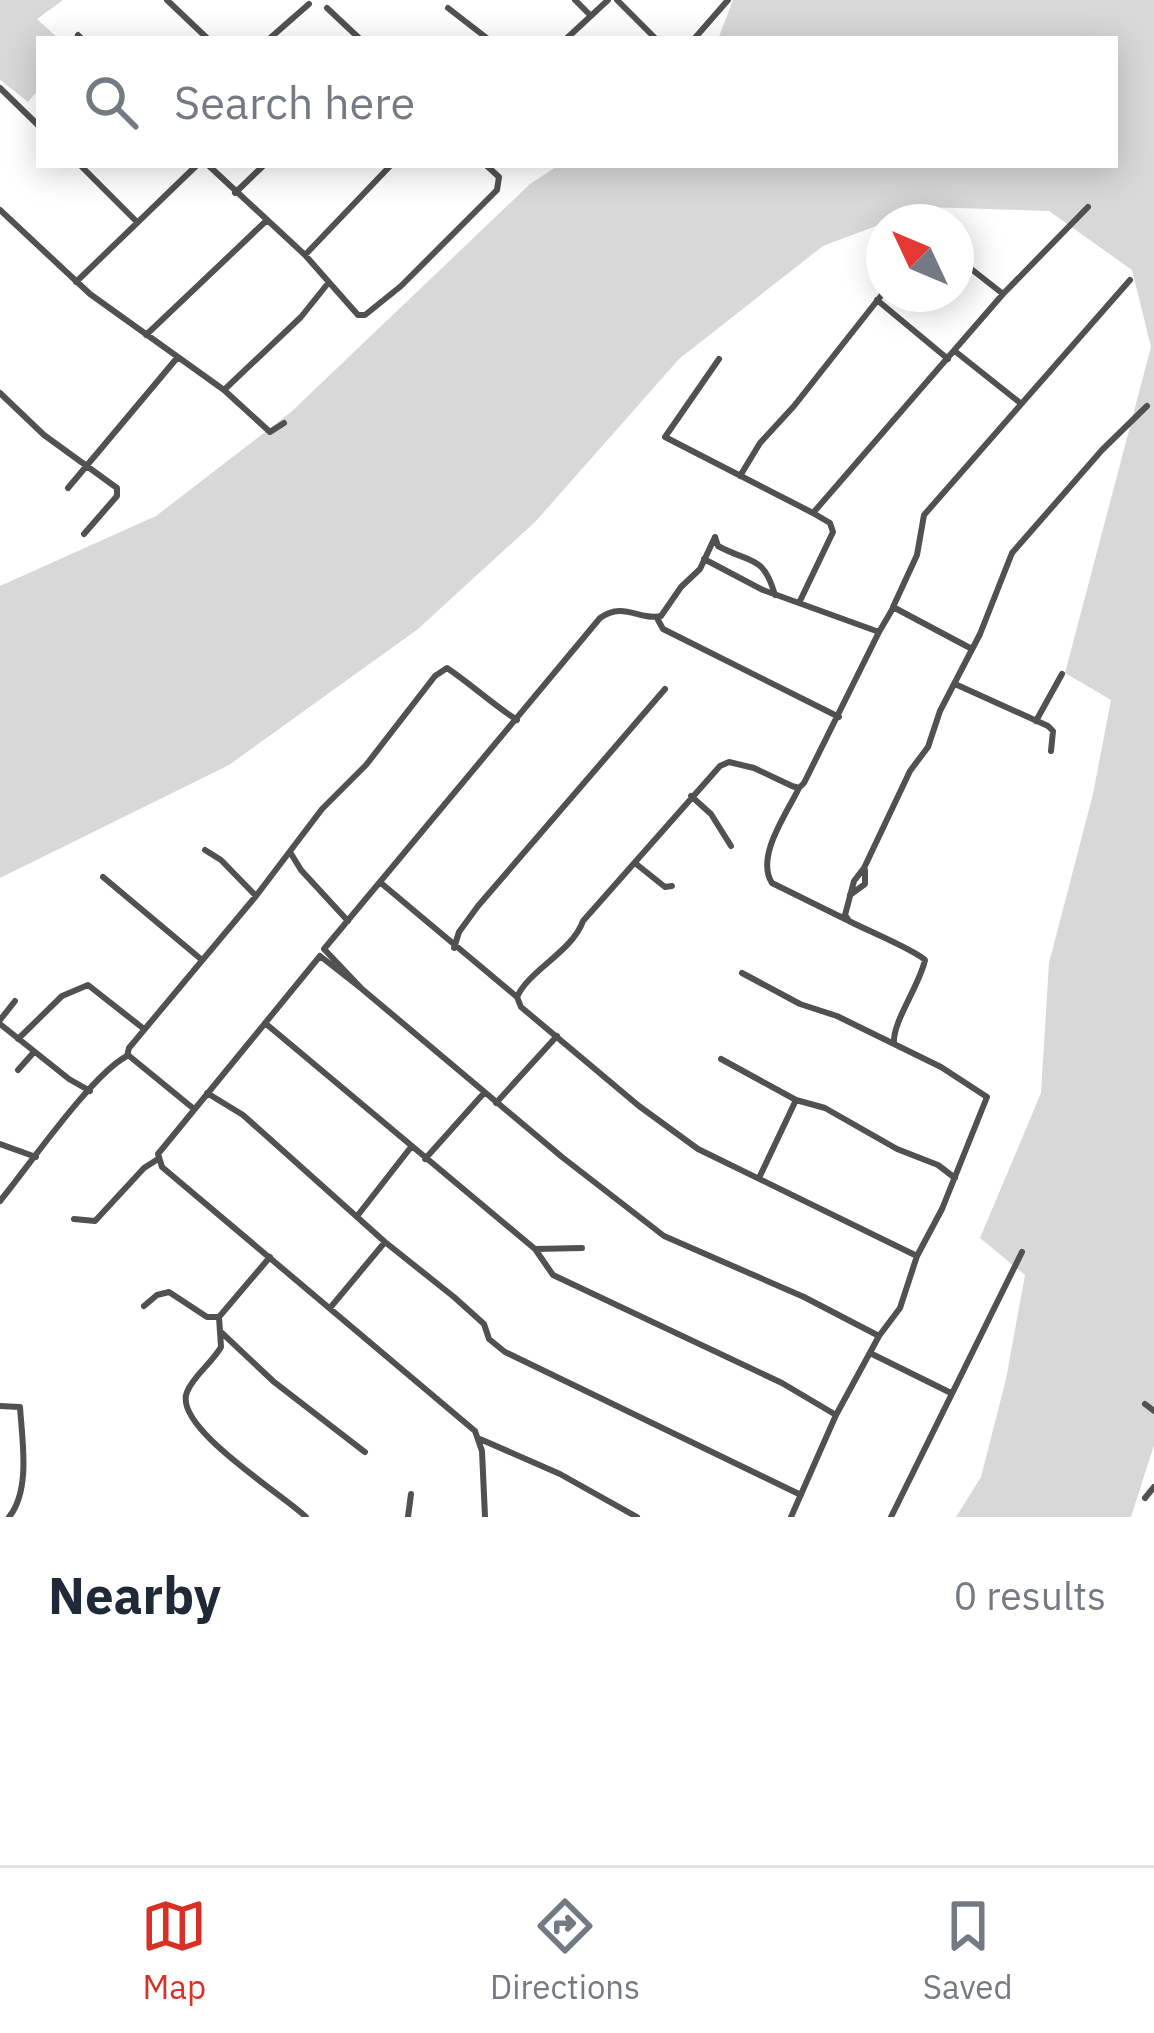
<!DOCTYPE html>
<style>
:root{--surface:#fff;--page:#f2f2f3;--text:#1f2937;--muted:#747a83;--line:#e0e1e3;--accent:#d93025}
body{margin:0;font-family:"IBM Plex Sans",sans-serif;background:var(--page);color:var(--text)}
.compass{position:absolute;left:866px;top:204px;width:108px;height:108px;border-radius:50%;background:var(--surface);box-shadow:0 6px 30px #0003;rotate:314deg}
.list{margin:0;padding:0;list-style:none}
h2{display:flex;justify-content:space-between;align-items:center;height:156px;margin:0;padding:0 48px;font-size:51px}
h2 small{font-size:39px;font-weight:400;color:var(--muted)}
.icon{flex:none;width:66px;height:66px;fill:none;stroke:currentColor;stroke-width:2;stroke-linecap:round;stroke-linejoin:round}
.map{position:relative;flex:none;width:1154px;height:1517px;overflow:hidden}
.search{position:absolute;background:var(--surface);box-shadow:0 6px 30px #0003;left:36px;right:36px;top:36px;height:132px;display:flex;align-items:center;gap:30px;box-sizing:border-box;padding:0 42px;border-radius:0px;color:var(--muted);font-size:45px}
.sheet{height:348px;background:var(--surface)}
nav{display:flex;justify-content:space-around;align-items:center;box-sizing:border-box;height:168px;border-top:3px solid var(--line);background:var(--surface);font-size:33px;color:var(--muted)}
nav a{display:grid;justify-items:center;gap:6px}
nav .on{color:var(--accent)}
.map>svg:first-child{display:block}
.green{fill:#d8d8d8}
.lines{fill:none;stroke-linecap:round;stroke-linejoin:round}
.street{stroke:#515151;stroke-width:6}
</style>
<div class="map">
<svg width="1154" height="1517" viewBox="0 0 1154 1517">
<rect width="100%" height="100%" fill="#fff"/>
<path class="green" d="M 0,0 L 63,0 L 37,19 L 59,39 L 39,39 L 39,89 L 28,102 L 0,80 Z
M 733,0 L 1154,0 L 1154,1445 L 1131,1517 L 956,1517 L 981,1477 L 1006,1379 L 1025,1275 L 980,1238 L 1041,1093 L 1049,963 L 1093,794 L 1111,700 L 1065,673 L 1151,347 L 1132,270 L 1049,211 L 927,207 L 823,246 L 679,359 L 536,521 L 418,629 L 229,765 L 0,878 L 0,586 L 156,516 L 291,412 L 530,184 L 559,165 L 1115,165 L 1115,39 L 718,39 Z"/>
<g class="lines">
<path class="street" d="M 167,0 L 208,39
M 575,0 L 591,16
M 617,0 L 656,39
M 327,8 L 360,39
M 448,8 L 488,39
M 78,35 L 82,39
M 269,39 L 309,4
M 566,39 L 608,0
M 694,39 L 728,0
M 0,88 L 39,126
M 80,165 L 137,222
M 208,165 L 305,255 L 358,315 L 365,315 L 401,286 L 497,190 L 499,177 L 486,165
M 235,193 L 264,165
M 0,210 L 90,294 L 224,390 L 270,432 L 284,423
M 305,255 L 391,165
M 76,282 L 197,165
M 1003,294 L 1088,207
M 877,300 L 948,359
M 146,335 L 266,221
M 956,352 L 1019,402
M 719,359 L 665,437 L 813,513
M 224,390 L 301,317 L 329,282
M 0,393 L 44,435 L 117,488 L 117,496 L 84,534
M 740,476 L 760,443 L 794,406 L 884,292
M 68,488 L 177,358
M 715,537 L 718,546 C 751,564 763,554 775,595
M 704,559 L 763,590 L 879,632 L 893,608
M 799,603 L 833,532 L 830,523 L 813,513 L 1003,294 L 956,257
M 658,620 L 663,629 L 839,717
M 972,649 L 893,607 L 917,555 L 924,515 L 1130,280
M 955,684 L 1048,726 L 1053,731 L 1051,751
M 1036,721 L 1062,674
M 799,788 C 787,813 755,857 772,883 L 847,920
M 691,796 L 711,814 L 731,846
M 205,850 L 221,860 L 256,896
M 290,852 L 301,870 L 348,921
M 635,863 L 665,887 L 672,886
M 103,877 L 202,960
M 381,883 L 517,997 L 521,1007 L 639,1106 L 698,1149 L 917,1256
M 850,895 L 865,884 L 865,870
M 454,948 L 459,932 L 478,906 L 665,689
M 742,973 L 800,1004 L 837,1016 L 941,1067 L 987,1097 L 942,1209 L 917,1256 L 900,1308 L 879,1336 L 836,1415 L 791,1517
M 362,989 L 562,1157 L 664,1236 L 804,1297 L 879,1336
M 517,997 C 529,970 572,952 583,921 L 720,766 L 729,762 L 754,768 L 792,786 L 799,788 L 804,783 L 879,632
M 0,1020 L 15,1001
M 265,1023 L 535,1249 L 553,1275 L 782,1383 L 836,1415
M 0,1024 L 69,1079 L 90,1091
M 18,1039 L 62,996 L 88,985 L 144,1029
M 894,1044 C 892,1022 919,987 925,960 C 915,950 866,930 849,921 L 845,915 L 854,881 L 864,868 L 910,771 L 928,747 L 940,711 L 980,634 L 1012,553 L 1102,450 L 1147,406
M 128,1055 L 194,1109
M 721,1059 L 796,1100 L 825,1108 L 897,1149 L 938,1165 L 955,1178
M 18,1070 L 34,1052
M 207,1093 L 243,1115 L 385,1242 L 454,1297 L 484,1324 L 489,1339 L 505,1352 L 801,1495
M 496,1103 L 557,1036
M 0,1144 L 36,1157
M 425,1159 L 484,1093
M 759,1178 L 796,1100
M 0,1201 C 28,1167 92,1074 127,1056 L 129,1048 L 256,896 L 322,809 L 366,765 L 435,676 L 447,668 C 471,684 492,704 517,720
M 358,1215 L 411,1147
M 74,1219 L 95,1221 L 144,1168 L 158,1159
M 535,1249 L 582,1248
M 270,1257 L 219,1317 L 221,1347 C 212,1363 193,1376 187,1392 C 172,1427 284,1495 306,1517
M 144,1306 L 157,1295 L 169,1292 L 207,1317 L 219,1317
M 330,1308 L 385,1242
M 222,1333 L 273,1381 L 365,1452
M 870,1353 L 951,1393
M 1145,1404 L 1154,1411
M 0,1406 L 20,1407 C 22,1439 31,1490 9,1517
M 480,1439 L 560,1474 L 637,1517
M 1145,1498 L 1154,1487
M 408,1517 L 411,1494
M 485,1517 L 482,1451 L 475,1431 L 162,1167 L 158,1154 L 320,956 L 362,989 L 324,949 L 600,618 C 624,601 639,621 661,616 L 681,587 L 700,569 L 715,537
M 891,1517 L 1022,1252"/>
</g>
</svg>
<svg class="compass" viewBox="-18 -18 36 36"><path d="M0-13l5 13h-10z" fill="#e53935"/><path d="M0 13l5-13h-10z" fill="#747a83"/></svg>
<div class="search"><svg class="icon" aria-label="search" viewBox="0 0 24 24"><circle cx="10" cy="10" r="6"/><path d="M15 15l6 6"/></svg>Search here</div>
</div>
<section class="sheet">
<h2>Nearby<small>0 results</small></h2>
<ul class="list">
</ul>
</section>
<nav>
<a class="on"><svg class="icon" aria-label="map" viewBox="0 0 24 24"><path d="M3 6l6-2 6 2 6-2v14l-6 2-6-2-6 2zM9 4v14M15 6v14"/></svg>Map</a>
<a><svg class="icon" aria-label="directions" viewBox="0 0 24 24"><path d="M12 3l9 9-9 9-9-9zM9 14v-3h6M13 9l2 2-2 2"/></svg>Directions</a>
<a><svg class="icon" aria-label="saved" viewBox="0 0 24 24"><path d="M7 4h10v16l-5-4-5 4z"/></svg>Saved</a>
</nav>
